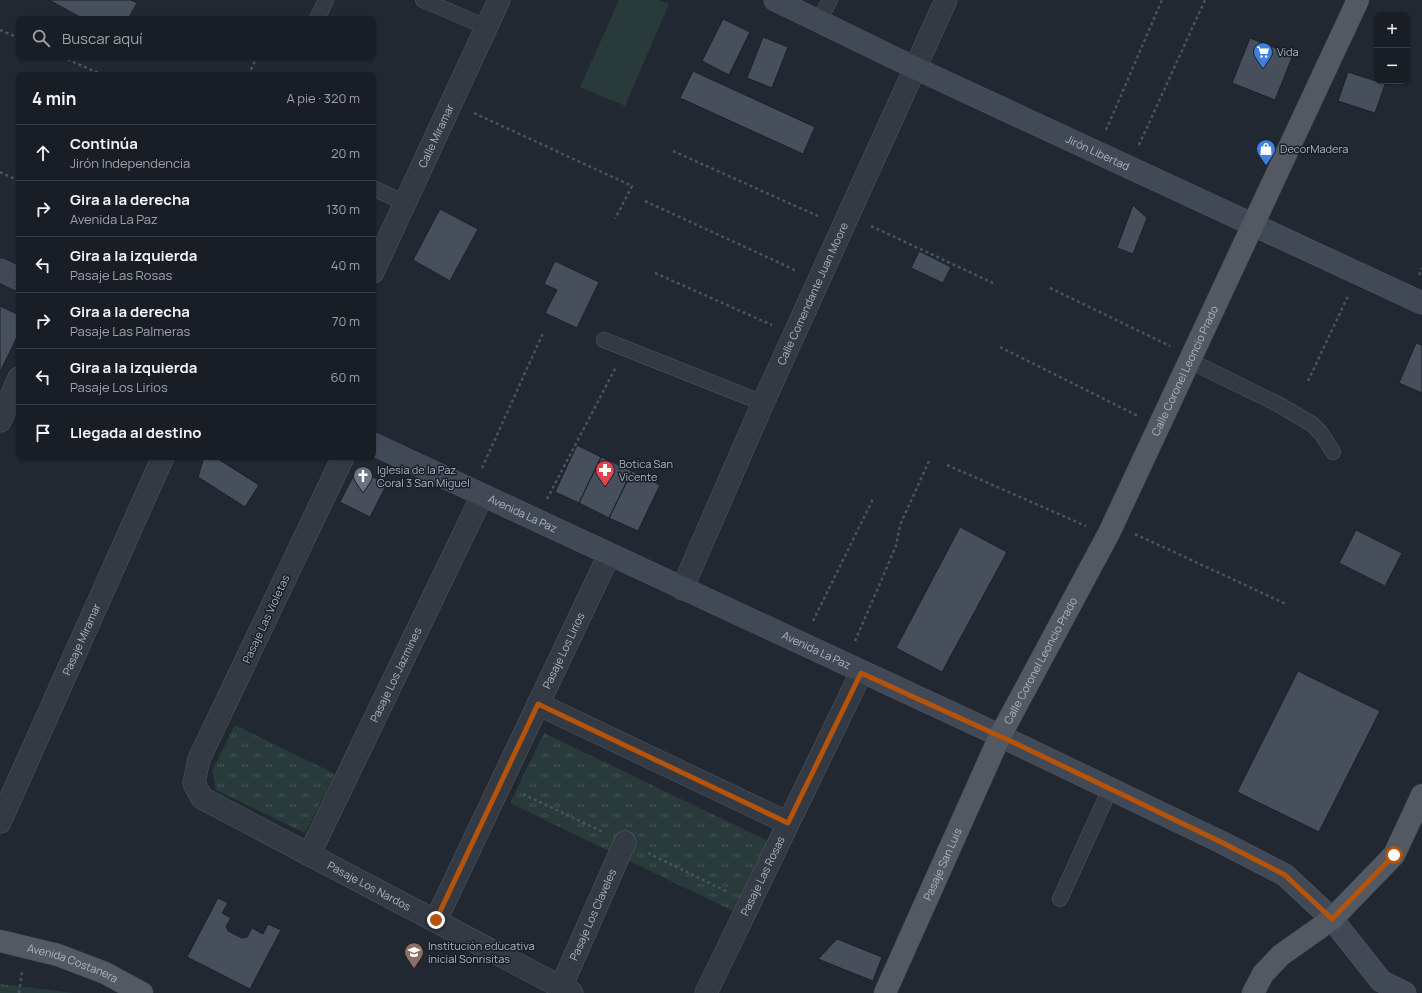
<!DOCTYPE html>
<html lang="es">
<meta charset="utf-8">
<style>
:root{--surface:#191e26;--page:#262b32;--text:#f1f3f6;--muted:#9fa2a7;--line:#373c43}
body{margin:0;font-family:Manrope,sans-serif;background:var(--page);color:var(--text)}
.controls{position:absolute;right:12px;top:12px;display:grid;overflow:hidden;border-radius:8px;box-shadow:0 1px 3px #0004}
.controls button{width:36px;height:36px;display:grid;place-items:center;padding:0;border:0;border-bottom:1px solid var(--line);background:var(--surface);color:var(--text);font:20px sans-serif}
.stop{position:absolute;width:12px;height:12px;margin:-9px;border:3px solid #b45309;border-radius:50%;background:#fff}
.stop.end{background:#b45309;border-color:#fff;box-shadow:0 1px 4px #0008}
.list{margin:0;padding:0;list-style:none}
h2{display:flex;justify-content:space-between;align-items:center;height:52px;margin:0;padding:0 16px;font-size:17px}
h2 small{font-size:13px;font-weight:400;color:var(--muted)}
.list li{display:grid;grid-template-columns:26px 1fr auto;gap:12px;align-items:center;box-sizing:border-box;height:56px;padding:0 16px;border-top:1px solid var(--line)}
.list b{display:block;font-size:15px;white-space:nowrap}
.list p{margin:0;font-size:13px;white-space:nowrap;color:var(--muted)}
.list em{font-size:13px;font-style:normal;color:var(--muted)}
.icon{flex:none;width:22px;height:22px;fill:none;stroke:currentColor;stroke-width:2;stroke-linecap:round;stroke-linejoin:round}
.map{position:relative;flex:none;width:1422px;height:993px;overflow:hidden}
.search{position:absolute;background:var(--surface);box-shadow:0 1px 3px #0004;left:16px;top:16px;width:360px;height:44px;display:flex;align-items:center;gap:10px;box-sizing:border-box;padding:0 14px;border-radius:8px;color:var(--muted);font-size:15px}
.panel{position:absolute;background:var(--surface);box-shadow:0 1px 3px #0004;left:16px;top:72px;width:360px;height:388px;border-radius:8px}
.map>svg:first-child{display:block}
.park{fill:url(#park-tufts)}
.pitch{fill:#293a3a}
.building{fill:#474f5c;stroke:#1b212a}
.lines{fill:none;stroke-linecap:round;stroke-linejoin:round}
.lane-casing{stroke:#515761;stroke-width:16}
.street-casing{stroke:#515761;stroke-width:23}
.secondary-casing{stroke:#515761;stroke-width:23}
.primary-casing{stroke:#3d434d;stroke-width:23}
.path{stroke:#465558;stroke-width:2.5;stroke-dasharray:3 3;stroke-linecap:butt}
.lane{stroke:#343a43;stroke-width:15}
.street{stroke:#343a43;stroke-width:22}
.secondary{stroke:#424956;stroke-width:22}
.primary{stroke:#525963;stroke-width:22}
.route{stroke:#b45309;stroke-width:5}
.labels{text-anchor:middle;stroke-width:3;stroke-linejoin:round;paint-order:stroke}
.poi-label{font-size:11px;fill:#aeb4c0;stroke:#191f28;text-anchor:start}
.street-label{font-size:11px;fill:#aeb4c0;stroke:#191f28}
</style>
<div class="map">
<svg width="1422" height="993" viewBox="0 0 1422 993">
<defs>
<pattern id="park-tufts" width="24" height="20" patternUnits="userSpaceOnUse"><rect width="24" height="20" fill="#293a3a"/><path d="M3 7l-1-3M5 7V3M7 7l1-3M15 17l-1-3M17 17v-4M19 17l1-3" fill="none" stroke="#465455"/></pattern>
</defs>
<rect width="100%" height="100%" fill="#212832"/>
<path class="park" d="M 235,725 L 335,774 L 305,833 L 216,790 L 212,771 Z
M 544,733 L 768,841 L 733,911 L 510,803 Z
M 0,984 L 74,993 L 0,993 Z"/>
<path class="pitch" d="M 619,0 L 660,0 L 669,4 L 625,106 L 580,87 Z"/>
<path class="building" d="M 49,0 L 131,0 L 137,3 L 128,19 L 84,19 Z
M 723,19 L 750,32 L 729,75 L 702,61 Z
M 763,37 L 788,47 L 772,88 L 747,78 Z
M 1250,38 L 1293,55 L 1275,100 L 1232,83 Z
M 693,71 L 815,127 L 803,154 L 680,98 Z
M 1348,72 L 1385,84 L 1375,113 L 1338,101 Z
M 1133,205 L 1147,218 L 1133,254 L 1117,248 Z
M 440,209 L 478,229 L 450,281 L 413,260 Z
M 919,251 L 951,267 L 943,283 L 911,268 Z
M 555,261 L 599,282 L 577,328 L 545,313 L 557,290 L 544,284 Z
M 0,306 L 19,315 L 19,333 L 0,372 Z
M 1416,343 L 1422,345 L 1422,393 L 1399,383 Z
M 577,445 L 601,457 L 579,503 L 555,492 Z
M 204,457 L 215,457 L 259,485 L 245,507 L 198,477 Z
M 601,457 L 632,471 L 609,518 L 579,503 Z
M 357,469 L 387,484 L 370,517 L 340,502 Z
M 632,471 L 660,485 L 638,531 L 609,518 Z
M 960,527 L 1007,552 L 942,672 L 896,648 Z
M 1356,530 L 1402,553 L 1385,586 L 1339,563 Z
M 1298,671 L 1380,711 L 1319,832 L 1237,792 Z
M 218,898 L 228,903 L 222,913 L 231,918 L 226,926 L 228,931 L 242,938 L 247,937 L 252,928 L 263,934 L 268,924 L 281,930 L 250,989 L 187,957 Z
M 837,939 L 882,957 L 873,981 L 818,959 Z"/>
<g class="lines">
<defs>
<path id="lane" d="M 423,0 L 486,27
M 317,19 L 326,0
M 819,21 L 830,0
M 373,188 L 405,203
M 604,340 L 763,403
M 1188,360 L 1278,404 L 1312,424 L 1321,433 L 1333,452
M 1060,899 L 1110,789"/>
<g id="street">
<path id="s1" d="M 373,272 L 499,0"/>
<path d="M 0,421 L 19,378"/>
<path id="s2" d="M 343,457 L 199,759 L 194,783 L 202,798 L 572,993"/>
<path id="s3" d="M 682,589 L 763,403 L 946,0"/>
<path d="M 538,704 L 788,823"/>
<path id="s4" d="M 0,822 L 163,457"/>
<path id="s5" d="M 309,855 L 482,496"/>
<path id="s6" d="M 436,920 L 609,555"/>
<path id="s7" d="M 561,987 L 625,842"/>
<path id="s8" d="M 706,993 L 861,673"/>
</g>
<g id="secondary">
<path id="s9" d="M 775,0 L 915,68 L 1422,303"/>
<path d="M 0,270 L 19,279"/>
<path id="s10" d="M 373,444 L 988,730 L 1221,842 L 1285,875 L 1332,919 L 1381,981 L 1405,993"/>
</g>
<g id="primary">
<path id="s11" d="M 0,941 L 58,955 L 105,973 L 142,993"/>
<path id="s12" d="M 885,993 L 1000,736 L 1109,533 L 1358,0"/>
<path d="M 1253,993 L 1263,974 L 1281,955 L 1332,919 L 1394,855 L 1422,795"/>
</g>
</defs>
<use href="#lane" class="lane-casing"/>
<use href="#street" class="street-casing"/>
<use href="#secondary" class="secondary-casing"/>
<use href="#primary" class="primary-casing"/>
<path class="path" d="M 0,30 L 19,38
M 62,57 L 103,75
M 248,75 L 257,57
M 474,113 L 632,186 L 615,219
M 1106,130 L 1162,0
M 1139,145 L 1205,0
M 673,151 L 820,217
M 0,172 L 19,181
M 645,201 L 797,271
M 871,226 L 993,283
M 655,273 L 772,325
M 1419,275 L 1422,268
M 1050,288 L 1170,346
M 1000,347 L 1138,416
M 1308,381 L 1348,296
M 947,465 L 1086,526
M 482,468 L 544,331
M 547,499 L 616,367
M 1135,534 L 1286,604
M 813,621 L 874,497
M 855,641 L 896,546 L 900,525 L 930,459
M 523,794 L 603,832
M 648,853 L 728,892
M 19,993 L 22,972"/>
<use href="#lane" class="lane"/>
<use href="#street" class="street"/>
<use href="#secondary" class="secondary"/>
<use href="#primary" class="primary"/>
</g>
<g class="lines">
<path class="route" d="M 436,920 L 538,704 L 788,823 L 861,673 L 1019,745 L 1221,842 L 1285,875 L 1332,919 L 1394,855"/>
</g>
<defs>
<symbol id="supermarket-pin" viewBox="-11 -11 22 30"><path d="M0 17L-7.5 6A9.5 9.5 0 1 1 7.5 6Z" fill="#3f7fe0" stroke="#191f28"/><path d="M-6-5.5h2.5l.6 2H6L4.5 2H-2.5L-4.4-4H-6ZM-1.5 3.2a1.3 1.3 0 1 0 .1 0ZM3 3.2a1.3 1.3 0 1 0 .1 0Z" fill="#fff"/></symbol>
<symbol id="shop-pin" viewBox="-11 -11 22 30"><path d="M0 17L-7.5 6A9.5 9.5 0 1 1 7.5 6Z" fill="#3f7fe0" stroke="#191f28"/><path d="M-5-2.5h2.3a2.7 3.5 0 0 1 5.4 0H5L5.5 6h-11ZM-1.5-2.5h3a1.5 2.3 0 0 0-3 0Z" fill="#fff"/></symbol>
<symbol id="pharmacy-pin" viewBox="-11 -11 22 30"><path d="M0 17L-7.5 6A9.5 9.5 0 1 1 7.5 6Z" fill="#e0444e" stroke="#191f28"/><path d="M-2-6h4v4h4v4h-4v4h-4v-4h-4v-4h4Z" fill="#fff"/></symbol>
<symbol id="church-pin" viewBox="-11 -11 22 30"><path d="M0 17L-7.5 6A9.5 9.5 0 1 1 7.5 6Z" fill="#6b7280" stroke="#191f28"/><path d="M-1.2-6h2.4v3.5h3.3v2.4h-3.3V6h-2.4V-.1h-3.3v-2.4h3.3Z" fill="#fff"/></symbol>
<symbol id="school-pin" viewBox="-11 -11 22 30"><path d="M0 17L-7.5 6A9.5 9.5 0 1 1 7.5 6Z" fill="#8d6e63" stroke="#191f28"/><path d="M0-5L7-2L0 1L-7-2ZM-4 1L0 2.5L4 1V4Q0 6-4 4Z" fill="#fff"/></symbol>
</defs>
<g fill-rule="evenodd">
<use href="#supermarket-pin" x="1252" y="41" width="22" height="30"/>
<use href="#shop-pin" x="1255" y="138" width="22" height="30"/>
<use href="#pharmacy-pin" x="594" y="459" width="22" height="30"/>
<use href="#church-pin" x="352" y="465" width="22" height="30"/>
<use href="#school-pin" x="403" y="941" width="22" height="30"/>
</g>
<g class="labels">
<g class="poi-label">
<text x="1277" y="56">Vida</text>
<text x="1280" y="153">DecorMadera</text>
<text x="619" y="468">Botica San<tspan x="619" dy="13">Vicente</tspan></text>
<text x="377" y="474">Iglesia de la Paz<tspan x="377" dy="13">Coral 3 San Miguel</tspan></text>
<text x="428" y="950">Institución educativa<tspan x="428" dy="13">inicial Sonrisitas</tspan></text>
</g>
<g class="street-label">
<text dy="4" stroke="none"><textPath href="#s1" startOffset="150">Calle Miramar</textPath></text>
<text dy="4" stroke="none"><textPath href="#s9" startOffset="357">Jirón Libertad</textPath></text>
<text dy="4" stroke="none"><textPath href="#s3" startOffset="323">Calle Comendante Juan Moore</textPath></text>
<text dy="4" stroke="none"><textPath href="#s12" startOffset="691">Calle Coronel Leoncio Prado</textPath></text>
<text dy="4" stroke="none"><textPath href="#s10" startOffset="165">Avenida La Paz</textPath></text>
<text transform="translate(266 619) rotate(-65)" y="4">Pasaje Las Violetas</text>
<text dy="4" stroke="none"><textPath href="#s4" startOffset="200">Pasaje Miramar</textPath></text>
<text dy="4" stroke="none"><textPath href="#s6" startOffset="298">Pasaje Los Lirios</textPath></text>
<text dy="4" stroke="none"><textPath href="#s10" startOffset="489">Avenida La Paz</textPath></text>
<text dy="4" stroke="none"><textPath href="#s12" startOffset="367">Calle Coronel Leoncio Prado</textPath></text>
<text dy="4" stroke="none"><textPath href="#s5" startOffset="200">Pasaje Los Jazmines</textPath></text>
<text dy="4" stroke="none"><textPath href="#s12" startOffset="141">Pasaje San Luis</textPath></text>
<text dy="4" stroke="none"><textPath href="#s8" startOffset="130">Pasaje Las Rosas</textPath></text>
<text dy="4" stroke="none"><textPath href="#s2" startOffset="565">Pasaje Los Nardos</textPath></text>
<text dy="4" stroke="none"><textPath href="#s7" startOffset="79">Pasaje Los Claveles</textPath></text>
<text dy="4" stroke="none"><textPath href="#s11" startOffset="76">Avenida Costanera</textPath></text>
</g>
</g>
</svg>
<div class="controls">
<button>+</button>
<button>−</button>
</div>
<div class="stop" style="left:1394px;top:855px"></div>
<div class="stop end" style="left:436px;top:920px"></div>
<div class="search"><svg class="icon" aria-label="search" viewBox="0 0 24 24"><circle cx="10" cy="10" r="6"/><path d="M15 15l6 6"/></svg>Buscar aquí</div>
<section class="panel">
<h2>4 min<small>A pie · 320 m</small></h2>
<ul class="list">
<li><svg class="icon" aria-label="ahead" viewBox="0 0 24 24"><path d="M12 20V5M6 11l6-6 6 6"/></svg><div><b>Continúa</b><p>Jirón Independencia</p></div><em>20 m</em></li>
<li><svg class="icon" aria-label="right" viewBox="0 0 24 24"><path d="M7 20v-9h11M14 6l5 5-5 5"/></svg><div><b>Gira a la derecha</b><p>Avenida La Paz</p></div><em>130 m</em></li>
<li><svg class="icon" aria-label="left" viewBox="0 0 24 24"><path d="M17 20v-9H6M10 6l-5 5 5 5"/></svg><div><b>Gira a la izquierda</b><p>Pasaje Las Rosas</p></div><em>40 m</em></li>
<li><svg class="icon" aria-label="right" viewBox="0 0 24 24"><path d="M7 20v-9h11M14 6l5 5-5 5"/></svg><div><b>Gira a la derecha</b><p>Pasaje Las Palmeras</p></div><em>70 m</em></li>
<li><svg class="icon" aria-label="left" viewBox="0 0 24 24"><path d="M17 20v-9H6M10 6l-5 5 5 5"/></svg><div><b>Gira a la izquierda</b><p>Pasaje Los Lirios</p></div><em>60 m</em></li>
<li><svg class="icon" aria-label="arrive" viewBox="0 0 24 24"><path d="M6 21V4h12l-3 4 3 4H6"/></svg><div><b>Llegada al destino</b></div></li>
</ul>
</section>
</div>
